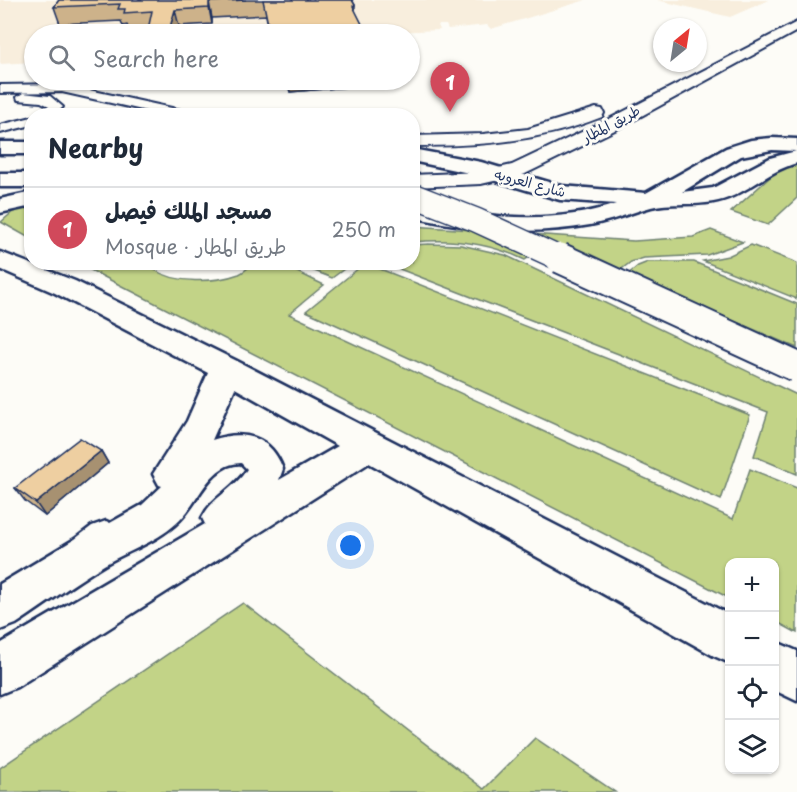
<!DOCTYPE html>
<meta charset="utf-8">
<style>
:root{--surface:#fff;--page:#f6f6f7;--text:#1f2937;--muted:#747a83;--line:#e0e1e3;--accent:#d1495b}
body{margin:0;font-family:"Playpen Sans","Playpen Sans Arabic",sans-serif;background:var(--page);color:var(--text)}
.controls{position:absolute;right:18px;bottom:18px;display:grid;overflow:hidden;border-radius:12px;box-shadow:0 2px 4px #0004}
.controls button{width:54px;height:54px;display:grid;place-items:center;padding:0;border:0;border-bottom:2px solid var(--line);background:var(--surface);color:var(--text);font:30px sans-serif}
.compass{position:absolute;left:653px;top:18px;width:54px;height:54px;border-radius:50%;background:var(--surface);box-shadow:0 2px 4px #0004;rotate:30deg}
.you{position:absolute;left:351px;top:546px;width:21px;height:21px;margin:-15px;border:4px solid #fff;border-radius:50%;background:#1a73e8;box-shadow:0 0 0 9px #1a73e833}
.badge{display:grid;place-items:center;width:39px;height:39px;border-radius:50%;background:var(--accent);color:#fff;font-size:20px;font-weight:700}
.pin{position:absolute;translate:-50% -50px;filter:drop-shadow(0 2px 3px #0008)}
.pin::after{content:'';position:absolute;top:32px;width:21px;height:18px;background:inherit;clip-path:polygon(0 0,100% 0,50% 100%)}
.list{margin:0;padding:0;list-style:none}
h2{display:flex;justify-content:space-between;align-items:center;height:78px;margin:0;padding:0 24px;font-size:26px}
h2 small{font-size:20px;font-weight:400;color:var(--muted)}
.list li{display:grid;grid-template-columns:39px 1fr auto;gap:18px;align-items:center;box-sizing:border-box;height:84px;padding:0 24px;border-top:2px solid var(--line)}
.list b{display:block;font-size:22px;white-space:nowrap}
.list p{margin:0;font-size:20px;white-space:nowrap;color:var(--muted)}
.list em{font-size:20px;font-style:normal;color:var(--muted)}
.icon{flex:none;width:33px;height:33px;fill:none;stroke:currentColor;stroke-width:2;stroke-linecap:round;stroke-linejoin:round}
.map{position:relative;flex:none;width:797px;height:792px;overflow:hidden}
.search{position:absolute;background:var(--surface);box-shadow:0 2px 4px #0004;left:24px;top:24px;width:396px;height:66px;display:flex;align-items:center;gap:15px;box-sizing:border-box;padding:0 21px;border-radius:33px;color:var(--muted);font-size:22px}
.panel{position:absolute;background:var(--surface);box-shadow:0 2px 4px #0004;left:24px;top:108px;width:396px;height:162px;border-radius:24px}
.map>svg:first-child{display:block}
.built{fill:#f8eedd}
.green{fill:#c2d387;stroke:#6e8172;stroke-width:1.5}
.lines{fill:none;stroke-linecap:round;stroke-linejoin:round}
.minor-casing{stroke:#1b2f5e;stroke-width:4}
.tertiary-casing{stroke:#1b2f5e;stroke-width:4}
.secondary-casing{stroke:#1b2f5e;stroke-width:5}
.primary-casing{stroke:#1b2f5e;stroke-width:5}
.minor{fill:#fdfcf7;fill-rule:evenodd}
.tertiary{fill:#fdfcf7;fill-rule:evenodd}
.secondary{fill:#fdfcf7;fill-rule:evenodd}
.primary{fill:#fdfcf7;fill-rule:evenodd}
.primary-bridge-far1-casing{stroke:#1b2f5e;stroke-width:26;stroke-linecap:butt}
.primary-bridge-casing{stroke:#1b2f5e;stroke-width:33;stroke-linecap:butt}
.primary-bridge-far1{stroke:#fdfcf7;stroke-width:23}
.primary-bridge{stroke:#fdfcf7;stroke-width:29}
.wall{fill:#cdb28a;stroke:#1b2f5e;stroke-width:1.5}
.shaded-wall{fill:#a79171;stroke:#1b2f5e;stroke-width:1.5}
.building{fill:#eecfa1;stroke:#1b2f5e;stroke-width:1.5}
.labels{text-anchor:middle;stroke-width:6;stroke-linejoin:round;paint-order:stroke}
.far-street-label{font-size:14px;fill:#1b2f5e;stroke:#fdfcf7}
</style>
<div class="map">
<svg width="797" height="792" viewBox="0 0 797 792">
<rect width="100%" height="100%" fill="#fdfcf7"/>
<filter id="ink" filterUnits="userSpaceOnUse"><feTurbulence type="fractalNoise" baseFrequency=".0167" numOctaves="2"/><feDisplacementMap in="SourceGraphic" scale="12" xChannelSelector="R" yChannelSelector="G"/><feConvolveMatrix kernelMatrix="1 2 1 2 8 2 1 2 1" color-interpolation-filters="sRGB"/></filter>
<g filter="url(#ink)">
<path class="built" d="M 0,0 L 586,0 L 491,29 L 487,25 L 448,29 L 446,25 L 438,25 L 440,30 L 393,32 L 393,34 L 34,34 L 34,62 L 0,64 Z
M 657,0 L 769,0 L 730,17 Z"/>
<path class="green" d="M 797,164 L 797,198 L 768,225 L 731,212 L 778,170 Z
M 31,208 L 31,239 L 1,222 L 15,210 Z
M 412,226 L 634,241 L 693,237 L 711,230 L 743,242 L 707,255 L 644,258 L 631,262 L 619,271 L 552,243 L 525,260 C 490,243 451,238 413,242 Z
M 428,244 L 461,245 L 505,255 L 797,395 L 797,474 L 754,456 L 768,412 L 384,263 L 412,262 L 413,245 Z
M 751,245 L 797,263 L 797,299 L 703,261 L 728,256 Z
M 648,262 L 694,262 L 797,304 L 797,348 L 627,275 L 638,266 Z
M 77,263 L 200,263 C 184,268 165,261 153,269 C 175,284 214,283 239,274 C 246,271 251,263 259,262 C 281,261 304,276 324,285 L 289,314 L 733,519 L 750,469 L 797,488 L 797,633 L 775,621 L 774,562 L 730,562 L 729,598 Z
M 294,263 L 352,263 L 332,278 Z
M 365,263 L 750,415 L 721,500 L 306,311 Z
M 243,603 L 484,789 L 535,738 L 615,792 L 0,792 L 0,768 Z"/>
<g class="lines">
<defs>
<path id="minor" d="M 62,84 L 190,112 L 196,116 L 169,116 L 62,92 L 0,93 L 0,85 Z
M 23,93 L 50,96 L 63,107 L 53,116 L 38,116 L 49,106 L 41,102 L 18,100 L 17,97 Z
M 32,117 L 32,125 L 0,133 L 0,125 Z"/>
<path id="tertiary" d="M 797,22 L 797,31 L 623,126 L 525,174 L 481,184 L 412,187 L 412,175 L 481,172 L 512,165 L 611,118 Z
M 596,108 L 602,109 L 604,113 L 602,117 C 540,142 479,146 412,146 L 412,136 L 483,134 L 528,129 Z"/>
<path id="secondary" d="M 772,138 L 797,139 L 797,163 C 771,170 752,189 728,198 C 702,208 676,201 651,207 C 630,213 611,221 590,225 C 530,236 471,230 412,217 L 412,203 C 478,217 551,226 616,204 L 560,200 L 469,173 L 412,161 L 412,149 L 481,162 L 562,186 L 646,193 L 726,148 L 751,140 ZM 772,150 L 796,151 L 770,158 L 713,188 L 682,192 L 741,156 Z
M 32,192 L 32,206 L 0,213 L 0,199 Z
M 0,252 L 75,281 L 237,361 L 730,615 L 730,663 L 714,656 L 369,463 L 17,687 L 0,694 L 0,644 L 205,524 L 202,518 C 212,497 235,489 247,469 L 241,463 C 210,463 199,501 180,520 C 159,541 130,550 104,565 C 74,583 45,605 16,624 L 0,630 L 0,584 L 75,539 L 92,526 L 106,521 L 110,523 L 142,505 L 162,486 L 159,485 L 153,474 L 187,421 L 208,373 L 55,293 L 0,269 ZM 235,388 L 338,446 L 279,480 L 283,469 C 271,436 244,429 212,440 Z
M 774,641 L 797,651 L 797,701 L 774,690 Z"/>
<path id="primary" d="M 0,142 L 32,142 L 32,154 L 0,154 Z
M 0,173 L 32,173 L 32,187 L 0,187 Z"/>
</defs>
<use href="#minor" class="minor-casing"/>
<use href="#tertiary" class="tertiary-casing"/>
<use href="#secondary" class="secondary-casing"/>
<use href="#primary" class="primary-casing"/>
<use href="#minor" class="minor"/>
<use href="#tertiary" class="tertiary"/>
<use href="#secondary" class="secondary"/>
<use href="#primary" class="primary"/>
<defs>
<path id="primary-bridge-far1" d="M 412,195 L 476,220 L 563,260"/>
<path id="primary-bridge" d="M 560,258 L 797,367"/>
</defs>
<use href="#primary-bridge-far1" class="primary-bridge-far1-casing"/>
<use href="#primary-bridge" class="primary-bridge-casing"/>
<use href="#primary-bridge-far1" class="primary-bridge-far1"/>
<use href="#primary-bridge" class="primary-bridge"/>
</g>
<path class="wall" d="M 59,0 L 352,0 L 355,5 L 355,11 L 367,34 L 269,34 L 266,15 L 212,18 L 212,24 L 179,26 L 177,34 L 147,34 L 148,28 L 129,29 L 127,25 L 123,26 L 121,21 L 60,24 L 54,7 Z
M 286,80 L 383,80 L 383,84 L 290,92 Z
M 101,451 L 108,463 L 45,516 L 25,501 L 15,488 Z"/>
<path class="shaded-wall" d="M 209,2 L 212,18 L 212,24 L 209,8 Z
M 175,10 L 179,26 L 177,34 L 168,34 Z
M 288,80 L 383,80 L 383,84 L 290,92 Z
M 101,451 L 108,463 L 45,516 L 36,503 Z"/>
<path class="building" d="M 59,0 L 246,0 L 209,2 L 209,8 L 175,10 L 168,34 L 147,34 L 152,11 L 124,13 L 125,9 L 118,9 L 120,4 L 54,7 Z
M 263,0 L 352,0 L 355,5 L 353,6 L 367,34 L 270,34 Z
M 80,438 L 101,451 L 36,503 L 15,488 Z"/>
</g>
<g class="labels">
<g class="far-street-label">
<text transform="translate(611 124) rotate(-28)" y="5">طريق المطار</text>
<text transform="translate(530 183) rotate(15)" y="5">شارع العروبه</text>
</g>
</g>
</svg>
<div class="controls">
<button>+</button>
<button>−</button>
<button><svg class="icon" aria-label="locate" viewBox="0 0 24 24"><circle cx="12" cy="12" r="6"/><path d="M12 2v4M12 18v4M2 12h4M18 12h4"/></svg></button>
<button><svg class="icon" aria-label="layers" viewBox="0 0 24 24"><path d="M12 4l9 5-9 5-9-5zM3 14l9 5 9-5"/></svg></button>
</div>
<svg class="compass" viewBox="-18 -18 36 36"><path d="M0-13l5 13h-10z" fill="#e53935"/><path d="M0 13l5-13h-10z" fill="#747a83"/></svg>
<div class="you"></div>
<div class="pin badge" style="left:450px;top:112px">1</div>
<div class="search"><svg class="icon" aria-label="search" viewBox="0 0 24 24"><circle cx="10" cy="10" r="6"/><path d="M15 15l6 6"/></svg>Search here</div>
<section class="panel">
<h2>Nearby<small></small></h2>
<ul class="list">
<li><span class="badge">1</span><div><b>مسجد الملك فيصل</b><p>Mosque · طريق المطار</p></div><em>250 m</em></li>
</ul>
</section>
</div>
